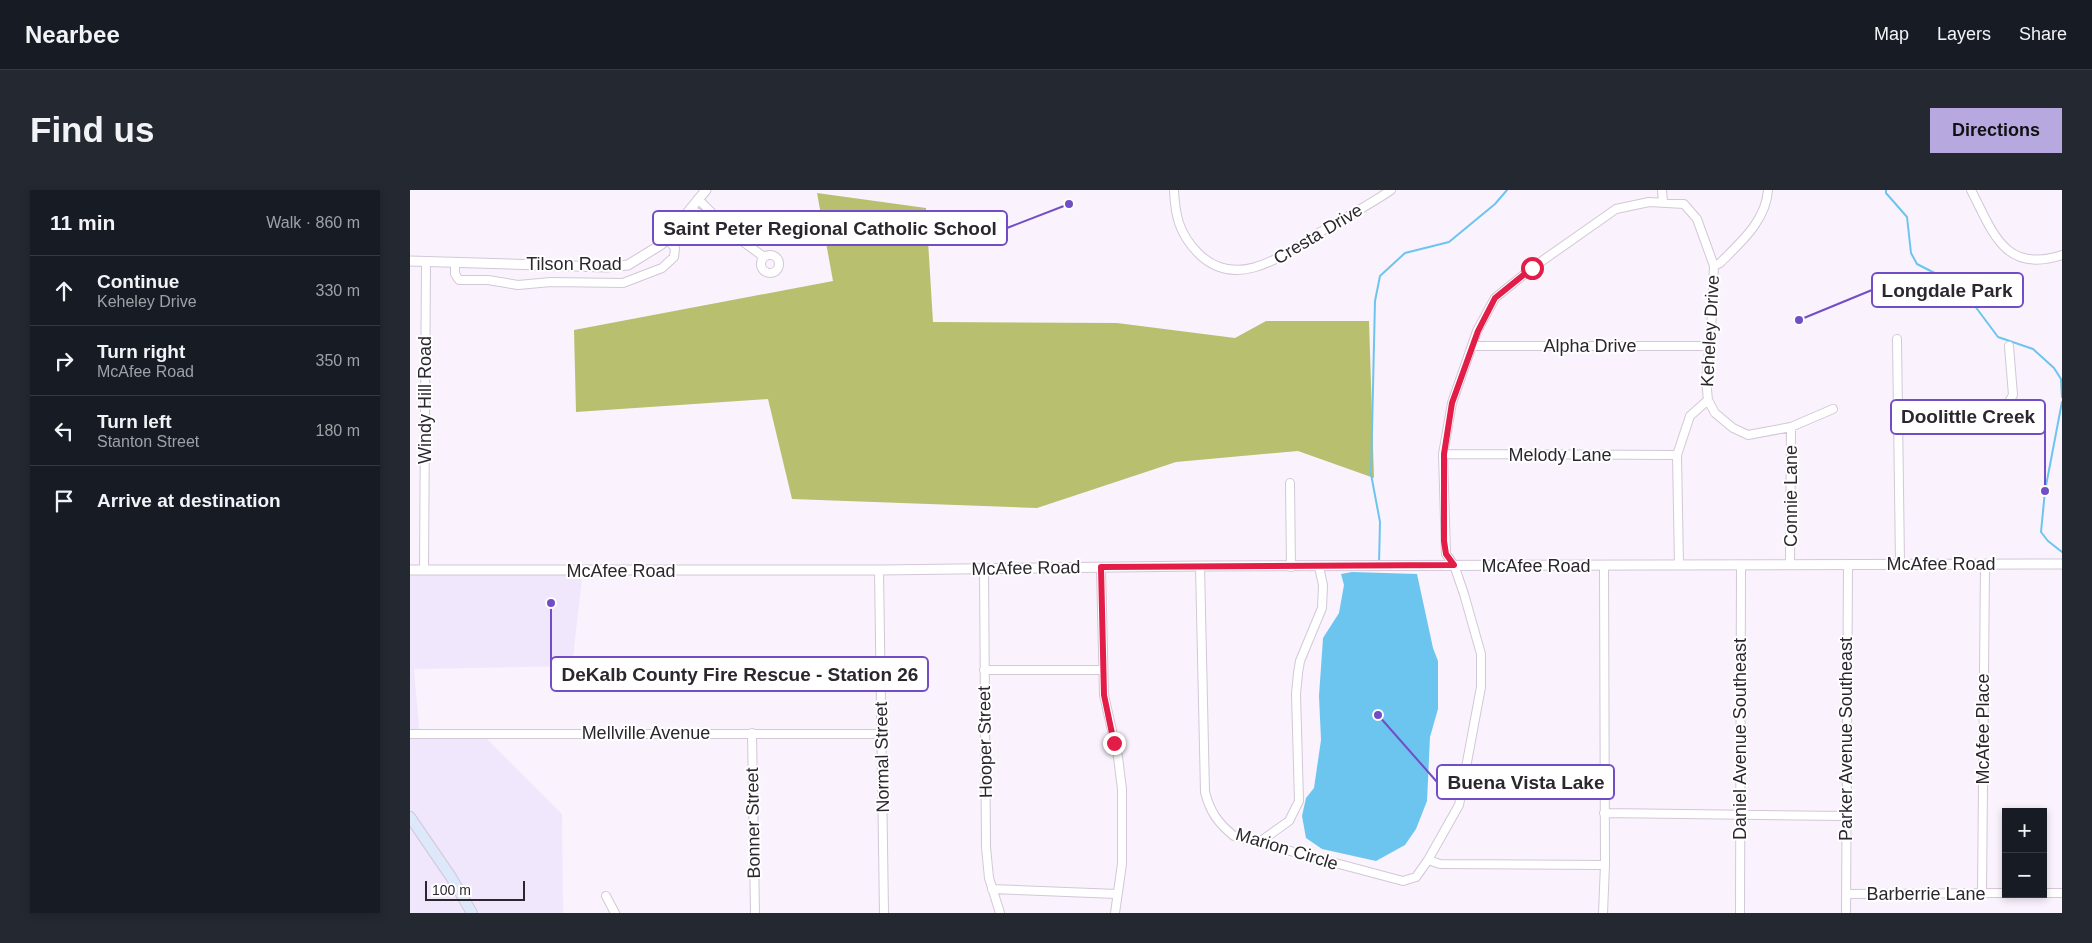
<!DOCTYPE html>
<meta charset="utf-8">
<style>
:root{--surface:#171b24;--page:#242831;--text:#f1f3f6;--muted:#9ea1a6;--line:#363941;--accent:#b7a8e0}
body{margin:0;font-family:Arial,sans-serif;background:var(--page);color:var(--text)}
.controls{position:absolute;right:15px;bottom:15px;display:grid;overflow:hidden;border-radius:0px;box-shadow:0 2px 8px #0003}
.controls button{width:45px;height:45px;display:grid;place-items:center;padding:0;border:0;border-bottom:1px solid var(--line);background:var(--surface);color:var(--text);font:25px sans-serif}
.scale{position:absolute;left:15px;bottom:12px;width:100px;box-sizing:border-box;padding-left:5px;border:2px solid #2c272e;border-top:0;font-size:14px;line-height:18px;white-space:nowrap;color:#2c272e;-webkit-text-stroke:4px #fff;paint-order:stroke}
.stop{position:absolute;width:15px;height:15px;margin:-11px;border:4px solid #e11d48;border-radius:50%;background:#fff}
.stop.end{background:#e11d48;border-color:#fff;box-shadow:0 1px 5px #0008}
.list{margin:0;padding:0;list-style:none}
h2{display:flex;justify-content:space-between;align-items:center;height:65px;margin:0;padding:0 20px;font-size:21px}
h2 small{font-size:16px;font-weight:400;color:var(--muted)}
.list li{display:grid;grid-template-columns:32px 1fr auto;gap:15px;align-items:center;box-sizing:border-box;height:70px;padding:0 20px;border-top:1px solid var(--line)}
.list b{display:block;font-size:19px;white-space:nowrap}
.list p{margin:0;font-size:16px;white-space:nowrap;color:var(--muted)}
.list em{font-size:16px;font-style:normal;color:var(--muted)}
.icon{flex:none;width:28px;height:28px;fill:none;stroke:currentColor;stroke-width:2;stroke-linecap:round;stroke-linejoin:round}
.map{position:relative;flex:none;width:1652px;height:723px;overflow:hidden;border-radius:0px}
header{display:flex;align-items:center;gap:30px;box-sizing:border-box;height:70px;padding:0 25px;background:var(--surface);border-bottom:1px solid var(--line)}
header strong{font-size:24px}
nav{display:flex;gap:28px;margin-inline-start:auto;font-size:18px}
.intro{display:flex;align-items:center;justify-content:space-between;box-sizing:border-box;height:120px;padding:0 30px}
h1{margin:0;font-size:35px}
.button{padding:12px 22px;border-radius:0px;background:var(--accent);color:#111;font-size:18px;font-weight:700}
main{display:flex;gap:30px;padding:0 30px}
aside{flex:1;background:var(--surface);border-radius:0px;box-shadow:0 2px 8px #0003}
.map>svg:first-child{display:block}
.commercial{fill:#f0e7fc}
.forest{fill:#b8bf6f}
.water{fill:#6cc5ee}
.lines{fill:none;stroke-linecap:round;stroke-linejoin:round}
.stream{stroke:#6cc5ee;stroke-width:2}
.minor-casing{stroke:#d3c7d8;stroke-width:10}
.tertiary-casing{stroke:#d3c7d8;stroke-width:11}
.secondary-casing{stroke:#d3c7d8;stroke-width:12}
.minor{stroke:#fff;stroke-width:8}
.tertiary{stroke:#fff;stroke-width:9}
.secondary{stroke:#dde9fb;stroke-width:10}
.route{stroke:#e11d48;stroke-width:6}
.labels{text-anchor:middle;stroke-width:4;stroke-linejoin:round;paint-order:stroke}
.street-label{font-size:18px;fill:#2c272e;stroke:#fff}
.leader{fill:none;stroke:#714dc6;stroke-width:2}
.callout-dot{fill:#714dc6;stroke:#fff;stroke-width:2}
.callout{fill:#fff;stroke:#714dc6;stroke-width:2}
.callout-label{font-size:19px;text-anchor:middle;font-weight:bold;fill:#2c272e}
</style>
<header>
<strong>Nearbee</strong>
<nav><a>Map</a><a>Layers</a><a>Share</a></nav>
</header>
<div class="intro"><h1>Find us</h1><a class="button">Directions</a></div>
<main>
<aside>
<h2>11 min<small>Walk · 860 m</small></h2>
<ul class="list">
<li><svg class="icon" aria-label="ahead" viewBox="0 0 24 24"><path d="M12 20V5M6 11l6-6 6 6"/></svg><div><b>Continue</b><p>Keheley Drive</p></div><em>330 m</em></li>
<li><svg class="icon" aria-label="right" viewBox="0 0 24 24"><path d="M7 20v-9h11M14 6l5 5-5 5"/></svg><div><b>Turn right</b><p>McAfee Road</p></div><em>350 m</em></li>
<li><svg class="icon" aria-label="left" viewBox="0 0 24 24"><path d="M17 20v-9H6M10 6l-5 5 5 5"/></svg><div><b>Turn left</b><p>Stanton Street</p></div><em>180 m</em></li>
<li><svg class="icon" aria-label="arrive" viewBox="0 0 24 24"><path d="M6 21V4h12l-3 4 3 4H6"/></svg><div><b>Arrive at destination</b></div></li>
</ul>
</aside>
<div class="map">
<svg width="1652" height="723" viewBox="0 0 1652 723">
<rect width="100%" height="100%" fill="#faf2fd"/>
<path class="commercial" d="M 0,379 L 173,379 L 162,476 L 4,479 L 10,548 L 75,547 L 152,624 L 153,723 L 0,723 Z"/>
<path class="forest" d="M 407,3 L 516,18 L 523,132 L 707,133 L 825,148 L 856,131 L 959,131 L 964,288 L 888,261 L 766,272 L 627,318 L 382,309 L 358,209 L 166,222 L 164,140 L 423,91 Z"/>
<path class="water" d="M 942,382 L 1007,384 L 1023,458 L 1028,471 L 1028,519 L 1020,547 L 1017,611 L 1006,639 L 995,655 L 966,671 L 912,659 L 896,648 L 892,626 L 896,608 L 904,598 L 911,550 L 909,506 L 913,448 L 929,423 L 934,395 L 931,384 Z"/>
<g class="lines">
<path class="stream" d="M 1476,0 L 1476,3 L 1497,27 L 1501,63 L 1507,74 L 1550,96 L 1588,147 L 1623,159 L 1644,178 L 1651,189 L 1652,207
M 1652,212 L 1635,301 L 1631,342 L 1638,351 L 1652,362
M 969,373 L 970,332 L 961,284 L 965,111 L 970,86 L 995,63 L 1039,52 L 1085,14 L 1097,0"/>
<defs>
<path id="minor" d="M 764,0 C 765,25 769,43 787,62 C 826,103 875,64 912,41 C 935,28 959,15 981,0
M 1252,0 L 1253,12
M 1561,0 C 1583,43 1595,84 1652,65
M 288,9 L 301,22 L 306,32
M 280,19 L 306,32 L 354,67
M351 74a9 9 0 1 1 18 0a9 9 0 1 1-18 0Z
M 45,72 L 45,84 L 49,90 L 78,90 L 108,95 L 141,92 L 213,93 L 252,78 L 264,67 L 265,58 L 257,49
M 1304,76 L 1310,73 C 1330,53 1356,31 1358,0
M 1487,149 L 1490,374
M 1062,156 L 1299,156
M 1488,228 L 1574,226 L 1589,222 L 1597,215 L 1603,205 L 1599,156
M 1033,264 L 1267,265
M 880,293 L 881,377
M 1269,375 L 1267,265 L 1280,226 L 1298,210
M 1380,375 L 1381,237
M 790,376 L 795,602 C 800,622 808,633 824,646 L 993,691 L 1006,687 L 1018,670 L 1030,674 L 1195,675
M 691,377 L 694,505 L 708,567 L 712,599 L 712,674 L 705,723
M 574,379 L 576,657 L 579,688 L 590,723
M 14,380 L 16,71
M 469,380 L 474,723
M 574,480 L 692,480
M 342,543 L 345,723
M 0,544 L 471,544
M 1194,623 L 1435,626
M 848,653 L 879,631 L 889,611 L 886,504 L 888,483 L 890,471 L 912,418 L 913,395 L 909,377
M 1018,670 L 1049,615 L 1071,497 L 1071,464 L 1054,404 L 1044,375 L 1036,364 L 1033,264 L 1042,213 L 1067,141 L 1085,108 L 1122,78 L 1206,19 L 1239,12 L 1274,14 L 1287,29 L 1304,76 L 1301,142 L 1296,190 L 1298,210 L 1305,223 L 1323,238 L 1338,245 L 1381,237 L 1423,219
M 582,699 L 707,704
M 1572,703 L 1575,375
M 1633,703 L 1652,703
M 1436,704 L 1596,703
M 196,706 L 205,723
M 1193,723 L 1195,675 L 1194,376
M 1330,723 L 1331,375
M 1436,723 L 1438,375"/>
<path id="tertiary" d="M 0,71 L 196,77 L 218,75 L 252,54 L 296,0
M 0,380 L 469,380 L 790,376 L 1652,374"/>
<path id="secondary" d="M 0,627 L 41,687 L 62,723"/>
</defs>
<use href="#minor" class="minor-casing"/>
<use href="#tertiary" class="tertiary-casing"/>
<use href="#secondary" class="secondary-casing"/>
<use href="#minor" class="minor"/>
<use href="#tertiary" class="tertiary"/>
<use href="#secondary" class="secondary"/>
</g>
<g class="lines">
<path class="route" d="M 704,553 L 694,505 L 691,377 L 1044,375 L 1036,364 L 1034,351 L 1034,264 L 1042,213 L 1068,141 L 1085,108 L 1122,78"/>
</g>
<g class="labels">
<g class="street-label">
<text transform="translate(908 44) rotate(-31)" y="6">Cresta Drive</text>
<text x="164" y="80">Tilson Road</text>
<text transform="translate(1300 141) rotate(-87)" y="6">Keheley Drive</text>
<text x="1180" y="162">Alpha Drive</text>
<text transform="translate(15 210) rotate(-90)" y="6">Windy Hill Road</text>
<text x="1150" y="271">Melody Lane</text>
<text transform="translate(1381 306) rotate(-90)" y="6">Connie Lane</text>
<text x="1531" y="380">McAfee Road</text>
<text x="1126" y="382">McAfee Road</text>
<text transform="translate(616 378) rotate(-1)" y="6">McAfee Road</text>
<text x="211" y="387">McAfee Road</text>
<text transform="translate(1573 539) rotate(-90)" y="6">McAfee Place</text>
<text x="236" y="549">Mellville Avenue</text>
<text transform="translate(1330 549) rotate(-90)" y="6">Daniel Avenue Southeast</text>
<text transform="translate(1436 549) rotate(-90)" y="6">Parker Avenue Southeast</text>
<text transform="translate(575 552) rotate(-91)" y="6">Hooper Street</text>
<text transform="translate(472 567) rotate(-91)" y="6">Normal Street</text>
<text transform="translate(343 633) rotate(-91)" y="6">Bonner Street</text>
<text transform="translate(877 659) rotate(17)" y="6">Marion Circle</text>
<text x="1516" y="710">Barberrie Lane</text>
</g>
</g>
<path class="leader" d="M659 14L597 38M1389 130L1462 100M1635 301L1635 227M141 413L141 484M968 525L1027 592"/>
<g class="callout-dot">
<circle cx="659" cy="14" r="5"/>
<circle cx="1389" cy="130" r="5"/>
<circle cx="1635" cy="301" r="5"/>
<circle cx="141" cy="413" r="5"/>
<circle cx="968" cy="525" r="5"/>
</g>
<g class="callout">
<rect x="243" y="21" width="354" height="34" rx="5"/>
<rect x="1462" y="83" width="151" height="34" rx="5"/>
<rect x="1481" y="210" width="154" height="34" rx="5"/>
<rect x="141" y="467" width="377" height="34" rx="5"/>
<rect x="1027" y="575" width="177" height="34" rx="5"/>
</g>
<g class="callout-label">
<text x="420" y="45">Saint Peter Regional Catholic School</text>
<text x="1537" y="107">Longdale Park</text>
<text x="1558" y="233">Doolittle Creek</text>
<text x="330" y="491">DeKalb County Fire Rescue - Station 26</text>
<text x="1116" y="599">Buena Vista Lake</text>
</g>
</svg>
<div class="controls">
<button>+</button>
<button>−</button>
</div>
<div class="scale">100 m</div>
<div class="stop" style="left:1122px;top:78px"></div>
<div class="stop end" style="left:704px;top:553px"></div>
</div>
</main>
